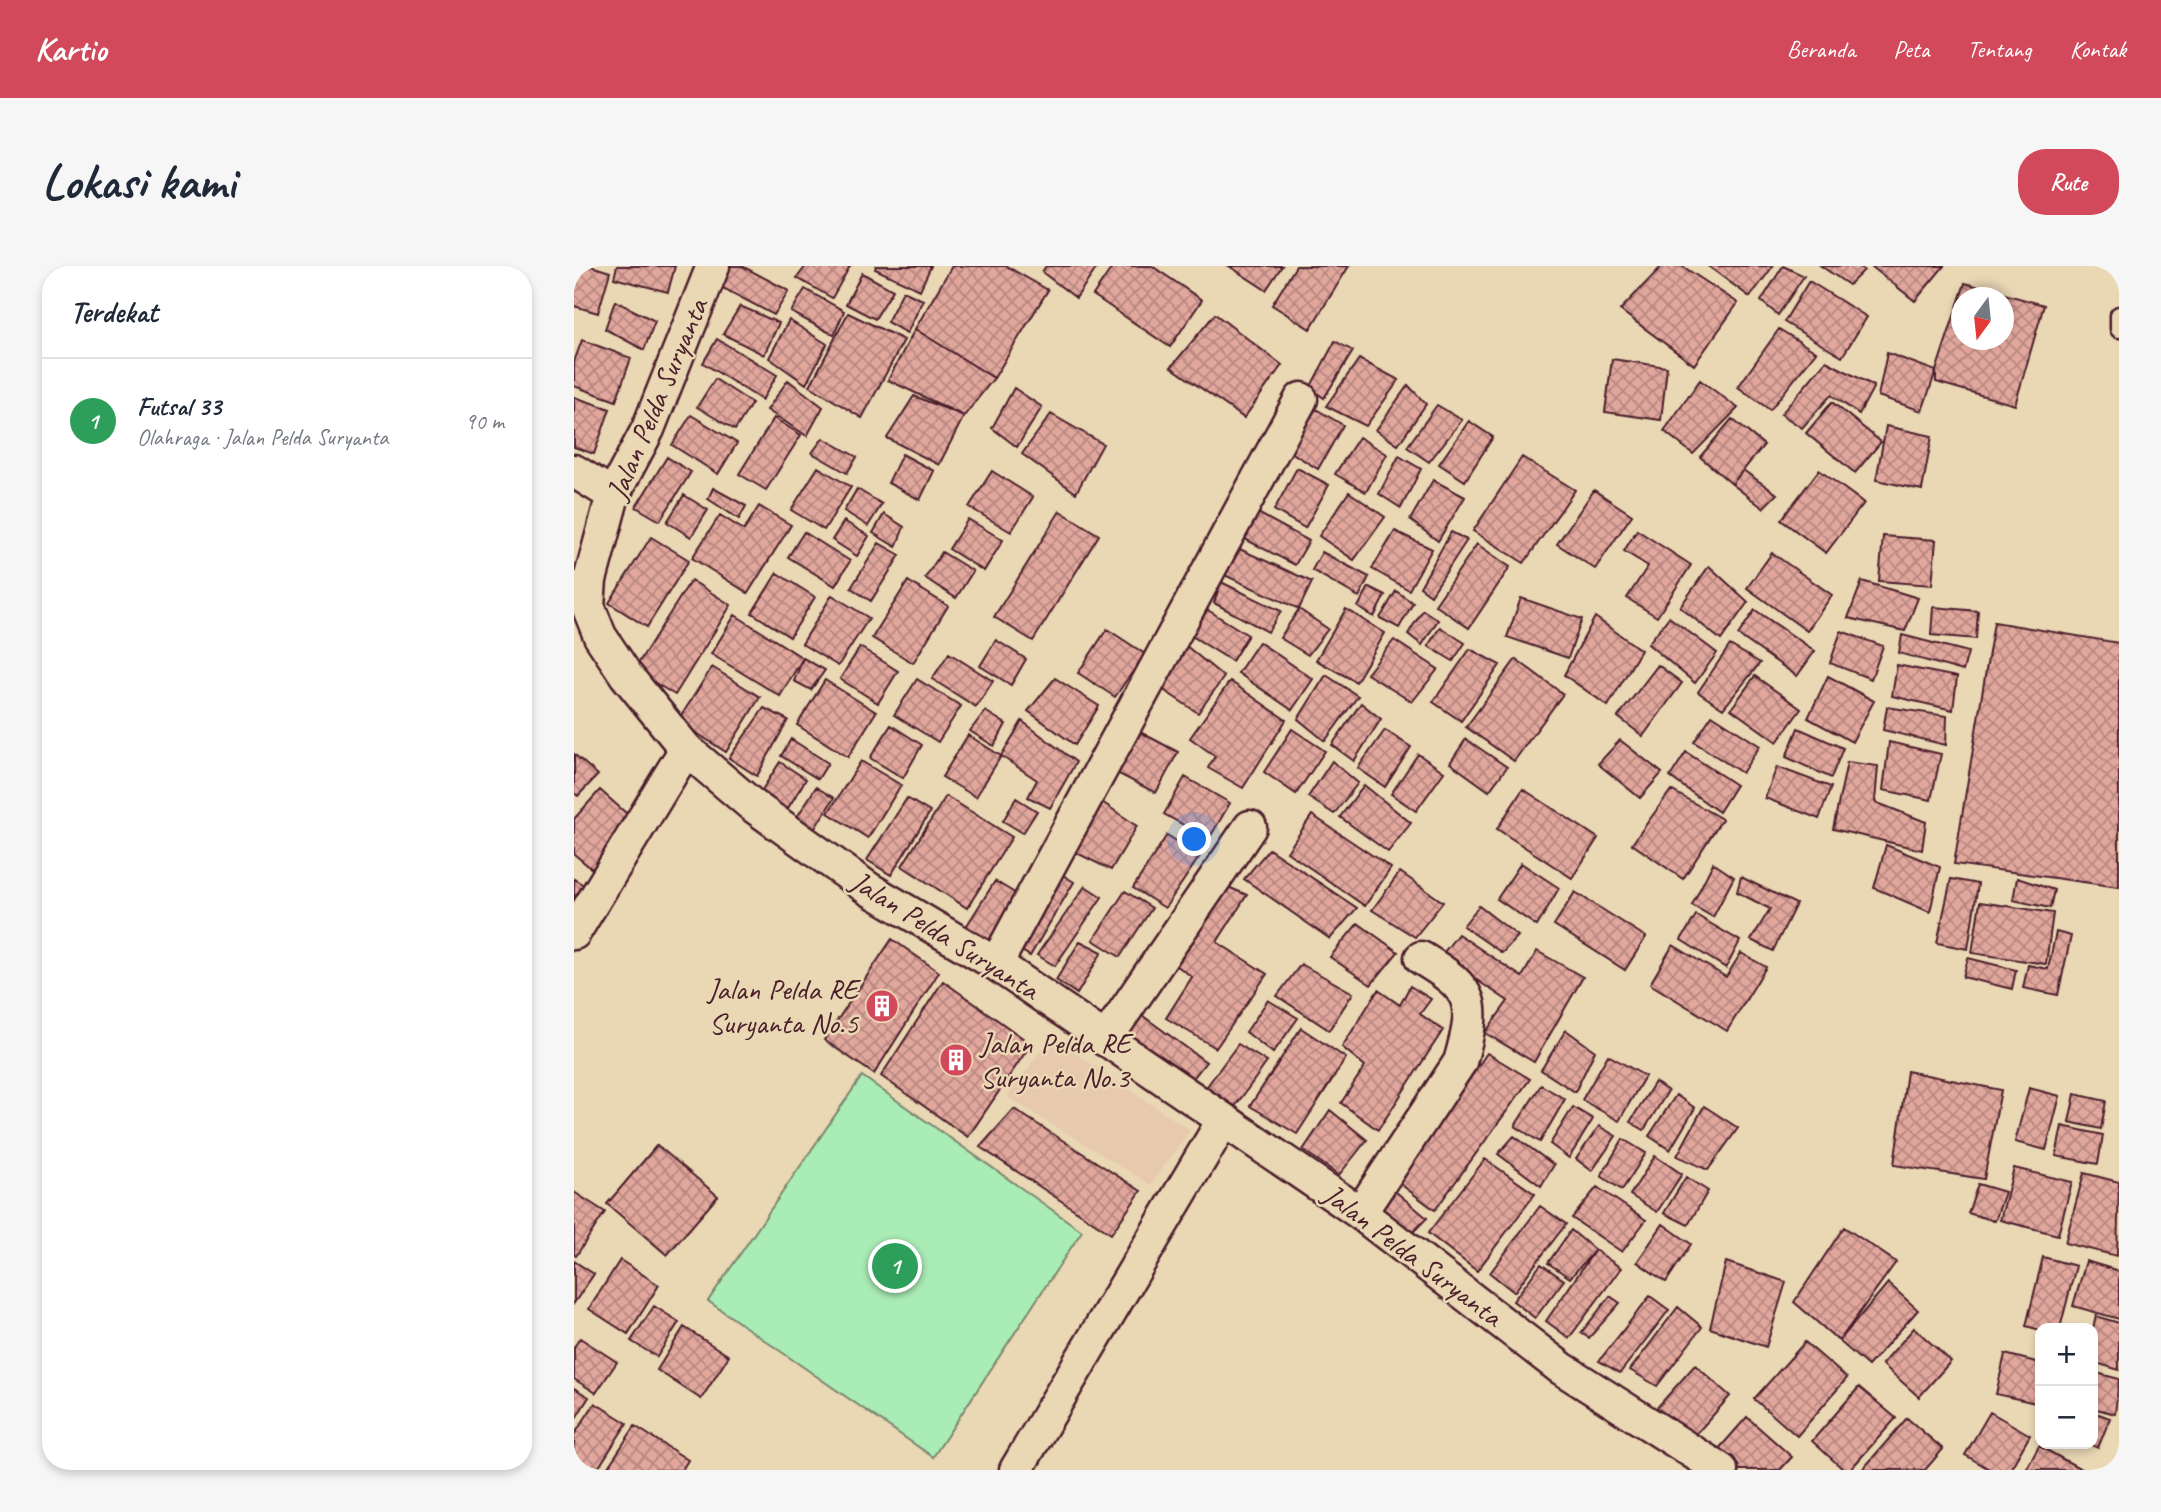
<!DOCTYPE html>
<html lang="id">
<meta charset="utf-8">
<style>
:root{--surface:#fff;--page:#f6f6f7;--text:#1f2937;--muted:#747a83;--line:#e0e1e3;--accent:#d1495b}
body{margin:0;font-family:Caveat,sans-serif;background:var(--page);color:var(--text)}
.controls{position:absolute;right:21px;bottom:21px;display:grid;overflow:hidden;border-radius:14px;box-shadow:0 4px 10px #0003}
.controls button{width:63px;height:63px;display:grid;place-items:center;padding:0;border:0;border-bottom:2px solid var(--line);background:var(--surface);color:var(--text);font:35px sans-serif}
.compass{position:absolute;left:1377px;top:21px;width:63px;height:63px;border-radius:50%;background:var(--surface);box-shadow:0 4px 10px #0003;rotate:195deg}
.you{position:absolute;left:621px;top:574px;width:24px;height:24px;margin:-18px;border:5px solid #fff;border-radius:50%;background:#1a73e8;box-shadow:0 0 0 10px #1a73e833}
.badge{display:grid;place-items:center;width:46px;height:46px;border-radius:50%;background:var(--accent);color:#fff;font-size:23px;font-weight:700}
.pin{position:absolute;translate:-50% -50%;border:4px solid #fff;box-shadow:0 2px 7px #0006}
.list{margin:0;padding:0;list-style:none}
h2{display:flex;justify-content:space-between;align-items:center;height:91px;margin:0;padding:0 28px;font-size:30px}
h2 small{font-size:23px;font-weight:400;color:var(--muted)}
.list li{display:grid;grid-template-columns:46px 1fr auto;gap:21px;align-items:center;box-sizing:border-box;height:126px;padding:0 28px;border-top:2px solid var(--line)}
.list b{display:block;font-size:26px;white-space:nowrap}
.list p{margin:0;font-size:23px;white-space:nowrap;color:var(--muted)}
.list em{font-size:23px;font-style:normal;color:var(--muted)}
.map{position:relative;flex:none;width:1545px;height:1204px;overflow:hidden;border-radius:28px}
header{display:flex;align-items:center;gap:42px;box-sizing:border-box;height:98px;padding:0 35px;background:var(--accent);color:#fff}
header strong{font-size:33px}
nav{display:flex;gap:38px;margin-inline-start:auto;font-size:24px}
.intro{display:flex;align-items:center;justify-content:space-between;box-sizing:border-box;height:168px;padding:0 42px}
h1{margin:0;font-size:49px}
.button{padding:18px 32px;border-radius:28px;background:var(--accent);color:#fff;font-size:24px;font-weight:700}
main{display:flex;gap:42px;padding:0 42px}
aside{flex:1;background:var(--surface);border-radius:28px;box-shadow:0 4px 10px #0003}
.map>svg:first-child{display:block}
.built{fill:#e7c9ae}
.green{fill:#aaecb5;stroke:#7a8670;stroke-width:2}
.building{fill:url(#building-cross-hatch);stroke:#4a1f2b;stroke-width:2;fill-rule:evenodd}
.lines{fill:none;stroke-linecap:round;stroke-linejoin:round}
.lane-casing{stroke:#4a1f2b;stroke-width:21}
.street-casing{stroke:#4a1f2b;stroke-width:37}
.lane{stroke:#ead8b5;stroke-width:16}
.street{stroke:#ead8b5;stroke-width:32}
.labels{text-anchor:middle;stroke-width:5;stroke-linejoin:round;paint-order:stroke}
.street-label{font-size:30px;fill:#4a1f2b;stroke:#ead8b5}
.poi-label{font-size:30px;fill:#4a1f2b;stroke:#ead8b5;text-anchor:end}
</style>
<header>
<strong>Kartio</strong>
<nav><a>Beranda</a><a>Peta</a><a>Tentang</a><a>Kontak</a></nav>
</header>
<div class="intro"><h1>Lokasi kami</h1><a class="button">Rute</a></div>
<main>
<aside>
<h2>Terdekat<small></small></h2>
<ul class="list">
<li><span class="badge" style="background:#2e9e5b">1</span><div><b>Futsal 33</b><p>Olahraga · Jalan Pelda Suryanta</p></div><em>90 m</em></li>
</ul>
</aside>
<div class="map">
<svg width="1545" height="1204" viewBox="0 0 1545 1204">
<defs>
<pattern id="building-cross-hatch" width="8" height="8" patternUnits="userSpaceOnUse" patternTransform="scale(1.75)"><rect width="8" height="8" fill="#e1a79d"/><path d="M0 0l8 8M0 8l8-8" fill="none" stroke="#b88780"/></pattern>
</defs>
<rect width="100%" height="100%" fill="#ead8b5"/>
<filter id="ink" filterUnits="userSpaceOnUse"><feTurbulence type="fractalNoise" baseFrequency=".0143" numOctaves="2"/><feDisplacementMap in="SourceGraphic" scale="14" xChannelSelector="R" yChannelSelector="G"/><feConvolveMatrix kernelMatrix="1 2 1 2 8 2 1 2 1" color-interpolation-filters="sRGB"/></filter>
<g filter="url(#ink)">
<path class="built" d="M 477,771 L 616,864 L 577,919 L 433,831 Z"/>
<path class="green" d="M 288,810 L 508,965 L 359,1191 L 134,1035 Z"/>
<path class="building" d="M 0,0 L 17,0 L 36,6 L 24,47 L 0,40 Z
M 43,0 L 101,0 L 94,26 L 40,12 Z
M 156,0 L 168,0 L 215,25 L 200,49 L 147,21 Z
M 232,0 L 276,0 L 258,32 L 223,12 Z
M 302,0 L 357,0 L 346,24 L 301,3 Z
M 378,0 L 432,0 L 474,24 L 420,112 L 341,63 Z
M 472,0 L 524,0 L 502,32 L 468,6 Z
M 539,0 L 578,0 L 628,34 L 596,81 L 519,29 Z
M 655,0 L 708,0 L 692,24 Z
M 722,0 L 775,0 L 736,63 L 698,39 Z
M 1088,0 L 1108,0 L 1164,37 L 1120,99 L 1046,44 Z
M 1134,0 L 1199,0 L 1176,31 Z
M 1209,0 L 1230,10 L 1204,49 L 1187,35 Z
M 1247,0 L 1285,0 L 1290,4 L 1275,19 Z
M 1297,0 L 1370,0 L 1341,35 Z
M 288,7 L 319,24 L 301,53 L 272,38 Z
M 1235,15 L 1293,51 L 1268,91 L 1210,56 Z
M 1391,17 L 1470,39 L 1441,139 L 1362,116 L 1362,105 ZM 1388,32 L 1430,32 L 1430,74 L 1388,74 Z
M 231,23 L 270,45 L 260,69 L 217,46 Z
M 329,25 L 349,34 L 333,67 L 313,56 Z
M 41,35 L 81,55 L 70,84 L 31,63 Z
M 166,40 L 205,57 L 190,89 L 149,68 Z
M 274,47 L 330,74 L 288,152 L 236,120 Z
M 641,48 L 708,99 L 670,152 L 597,101 Z
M 215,54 L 253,78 L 232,118 L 195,92 Z
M 341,63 L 420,112 L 390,150 L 314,114 Z
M 1205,63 L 1242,86 L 1196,144 L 1164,121 Z
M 143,73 L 203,109 L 188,134 L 129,97 Z
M 8,74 L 57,92 L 42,135 L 0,120 L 0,96 Z
M 761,75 L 779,85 L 750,132 L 736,122 Z
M 1313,87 L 1362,105 L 1348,145 L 1304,130 Z
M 785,93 L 825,114 L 792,160 L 752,140 Z
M 1038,93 L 1093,101 L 1087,154 L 1031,146 Z
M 1252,95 L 1300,120 L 1285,148 L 1257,129 L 1228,162 L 1207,148 Z
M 141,113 L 178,137 L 161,164 L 123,141 Z
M 214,114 L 249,141 L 233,170 L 193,144 Z
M 1126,114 L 1164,142 L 1119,188 L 1090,165 Z
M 834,119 L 852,138 L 824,179 L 802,164 Z
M 440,122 L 468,141 L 443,181 L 418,162 Z
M 340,130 L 390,150 L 365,199 L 313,172 Z
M 0,131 L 36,143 L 20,188 L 0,181 Z
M 1258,136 L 1307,176 L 1281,207 L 1232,167 Z
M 863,139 L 888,154 L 855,196 L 833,181 Z
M 742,143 L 769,159 L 744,203 L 715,185 Z
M 477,148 L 529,178 L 502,227 L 448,188 Z
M 117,149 L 163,177 L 144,208 L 98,179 Z
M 200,152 L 227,169 L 192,224 L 165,208 Z
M 1158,153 L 1190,179 L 1158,218 L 1126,191 Z
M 895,155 L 919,171 L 891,215 L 865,198 Z
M 1312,160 L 1358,170 L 1348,224 L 1302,214 Z
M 785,171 L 813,188 L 792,226 L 761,208 Z
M 249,172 L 283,191 L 273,207 L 238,187 Z
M 328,188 L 360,205 L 346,234 L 314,217 Z
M 825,190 L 847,203 L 827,242 L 805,228 Z
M 93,191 L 117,206 L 86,255 L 62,241 Z
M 948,191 L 1001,224 L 950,297 L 899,265 Z
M 244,201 L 277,221 L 250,264 L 217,244 Z
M 723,202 L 755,219 L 731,262 L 700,244 Z
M 1169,204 L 1203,228 L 1189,242 L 1158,218 Z
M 1245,204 L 1290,237 L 1252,287 L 1207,254 Z
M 418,205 L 459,231 L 437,266 L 395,241 Z
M 859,214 L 891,231 L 864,275 L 836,254 Z
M 139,222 L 172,240 L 165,253 L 134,233 Z
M 283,223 L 308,238 L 294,260 L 270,245 Z
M 1020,224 L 1058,249 L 1021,303 L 983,278 Z
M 775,226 L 811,251 L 780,294 L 745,270 Z
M 110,229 L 134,244 L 117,271 L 93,256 Z
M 185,240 L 217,259 L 174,327 L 118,292 L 146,249 L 170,264 Z
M 486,245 L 525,269 L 459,375 L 420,351 Z
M 682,246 L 735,275 L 721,299 L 667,271 Z
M 310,248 L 330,261 L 322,281 L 299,267 Z
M 394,253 L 429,274 L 410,305 L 375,283 Z
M 270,255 L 295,270 L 283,290 L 258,274 Z
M 1063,264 L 1117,299 L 1083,351 L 1053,332 L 1074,300 L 1050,285 Z
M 821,265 L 858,283 L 835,324 L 798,303 Z
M 230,266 L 276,295 L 261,320 L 214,291 Z
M 877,266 L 893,274 L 857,329 L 846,321 Z
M 1309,270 L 1362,274 L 1358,319 L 1305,315 Z
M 77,271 L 115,294 L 73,361 L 35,337 Z
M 305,277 L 326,289 L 297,335 L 277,322 Z
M 903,278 L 936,301 L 895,362 L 861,339 Z
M 659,280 L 738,316 L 725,343 L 646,307 Z
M 368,286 L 399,305 L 382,332 L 351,312 Z
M 748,286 L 795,311 L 785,331 L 738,304 Z
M 1198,287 L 1258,329 L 1233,365 L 1173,322 Z
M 1135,300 L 1174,336 L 1147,374 L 1106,341 Z
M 203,307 L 241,331 L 216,371 L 178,347 Z
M 117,314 L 157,339 L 101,429 L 60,404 Z
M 334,315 L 374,340 L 339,397 L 298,372 Z
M 1288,315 L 1344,332 L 1331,365 L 1274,352 Z
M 647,316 L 707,345 L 694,366 L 640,337 Z
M 795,321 L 811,329 L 800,351 L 784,341 Z
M 822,325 L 839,337 L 825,362 L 806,352 Z
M 258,329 L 295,352 L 264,400 L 228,378 Z
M 947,332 L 1008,353 L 994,392 L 933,371 Z
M 629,341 L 674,369 L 658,395 L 613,367 Z
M 1359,341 L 1404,345 L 1402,373 L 1357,369 Z
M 725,343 L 754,363 L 734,389 L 706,372 Z
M 772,343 L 811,367 L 782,416 L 742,394 Z
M 849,344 L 864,354 L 848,379 L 834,368 Z
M 1181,344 L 1241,385 L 1223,410 L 1164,369 Z
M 161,349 L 229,392 L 206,430 L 137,388 Z
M 1021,351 L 1067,384 L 1034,440 L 990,409 Z
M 1095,351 L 1143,387 L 1121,417 L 1074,378 Z
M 1420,356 L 1545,377 L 1545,621 L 1380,598 Z
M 866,361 L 891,377 L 879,395 L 854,380 Z
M 533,363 L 571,388 L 541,431 L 504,407 Z
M 1267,365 L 1309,380 L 1297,413 L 1256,397 Z
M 1328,369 L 1394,386 L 1389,405 L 1325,387 Z
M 422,374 L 452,393 L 437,419 L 406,400 Z
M 820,374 L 864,403 L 838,436 L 793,408 Z
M 685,376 L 739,413 L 718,444 L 664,407 Z
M 611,379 L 650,411 L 624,447 L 585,421 Z
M 1156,379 L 1186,397 L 1149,443 L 1124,426 Z
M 286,381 L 324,405 L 304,437 L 266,413 Z
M 896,383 L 926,399 L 887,455 L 859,436 Z
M 375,387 L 419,415 L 402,441 L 358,413 Z
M 229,392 L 251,404 L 237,424 L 220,415 Z
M 942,393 L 989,428 L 940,495 L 892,461 Z
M 1084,399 L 1108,417 L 1069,470 L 1044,451 Z
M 1323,399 L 1383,411 L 1379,444 L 1318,430 Z
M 138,401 L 186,431 L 152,486 L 104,455 Z
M 752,409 L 784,430 L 751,475 L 724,453 Z
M 1181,410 L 1227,443 L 1203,476 L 1157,443 Z
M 1254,410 L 1300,435 L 1278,476 L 1234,452 Z
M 481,412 L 525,440 L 501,479 L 454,445 Z
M 343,413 L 387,440 L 364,476 L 320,449 Z
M 251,414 L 302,446 L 274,491 L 223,459 Z
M 656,415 L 712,454 L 669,522 L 634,502 L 641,490 L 616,472 Z
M 787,437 L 807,453 L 780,495 L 758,479 Z
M 1313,441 L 1373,450 L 1372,479 L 1309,464 Z
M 190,442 L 214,454 L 183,510 L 155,492 Z
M 411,445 L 432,458 L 420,480 L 396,465 Z
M 1138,449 L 1186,480 L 1168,507 L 1120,476 Z
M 448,455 L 502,496 L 476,542 L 454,531 L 463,514 L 427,490 Z
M 317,459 L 348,479 L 329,512 L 296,492 Z
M 1224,462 L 1269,482 L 1257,512 L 1212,491 Z
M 718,463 L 751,485 L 722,528 L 690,506 Z
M 811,464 L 837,481 L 811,521 L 784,502 Z
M 566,466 L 604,486 L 582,527 L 543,507 Z
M 394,469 L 427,490 L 402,531 L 368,511 Z
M 217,473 L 254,497 L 244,513 L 207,490 Z
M 892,473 L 933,501 L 915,525 L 876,497 Z
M 1046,474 L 1088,507 L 1066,532 L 1024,498 Z
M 1315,476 L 1367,488 L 1357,534 L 1309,524 Z
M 1112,486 L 1162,519 L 1145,546 L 1096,511 Z
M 0,488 L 24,509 L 4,530 L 0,527 Z
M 844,488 L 870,506 L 842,545 L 817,528 Z
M 287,495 L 327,519 L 294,572 L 254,547 Z
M 758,495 L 784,517 L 760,548 L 734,531 Z
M 206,496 L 232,513 L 206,555 L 179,538 Z
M 1273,496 L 1304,500 L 1301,536 L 1352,556 L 1348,584 L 1259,563 Z
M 1203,501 L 1257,521 L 1245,553 L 1191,532 Z
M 611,511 L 656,537 L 635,573 L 590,548 Z
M 790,519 L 837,557 L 814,586 L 766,551 Z
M 242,521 L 260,532 L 236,570 L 218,559 Z
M 949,523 L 1024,572 L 998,612 L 923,563 Z
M 26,524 L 61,555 L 18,603 L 0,588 L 0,553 Z
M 1097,524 L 1148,553 L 1109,613 L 1058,578 Z
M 372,530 L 438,571 L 393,642 L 328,600 Z
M 333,532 L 356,546 L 317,609 L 293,594 Z
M 442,532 L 463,545 L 449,567 L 429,555 Z
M 528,536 L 563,560 L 537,604 L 501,586 Z
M 738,549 L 817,602 L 791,640 L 713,586 Z
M 593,569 L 626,590 L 591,642 L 559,622 Z
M 1312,579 L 1366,601 L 1356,646 L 1300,622 Z
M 695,583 L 783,642 L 756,673 L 670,613 Z
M 947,597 L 985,622 L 963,660 L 923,633 Z
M 1139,597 L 1160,611 L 1139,651 L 1118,639 Z
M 484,606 L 500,616 L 456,690 L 440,680 Z
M 826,606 L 869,636 L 841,671 L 798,644 Z
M 1167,611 L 1222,638 L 1199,685 L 1177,674 L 1196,643 L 1163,626 Z
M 1443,612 L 1480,624 L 1476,642 L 1439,634 Z
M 0,613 L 13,621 L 0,640 Z
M 1377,613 L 1404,618 L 1394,683 L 1363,677 Z
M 421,615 L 449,632 L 418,681 L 390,664 Z
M 647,618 L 673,629 L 643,676 L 693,708 L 642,782 L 592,752 L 618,711 L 598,696 Z
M 511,620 L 528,631 L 481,700 L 463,689 Z
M 551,625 L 578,642 L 546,691 L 519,674 Z
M 1001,626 L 1072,671 L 1051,704 L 980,659 Z
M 1406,636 L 1479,647 L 1472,698 L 1398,687 Z
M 905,640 L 944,670 L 928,687 L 889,660 Z
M 1122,649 L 1166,675 L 1152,702 L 1107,674 Z
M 784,657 L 824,686 L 797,719 L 756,691 Z
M 1482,666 L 1497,670 L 1484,729 L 1449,722 L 1454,699 L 1474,703 Z
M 884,668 L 948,711 L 963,685 L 1009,711 L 960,796 L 911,767 L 934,735 L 867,690 Z
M 318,673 L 365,706 L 300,808 L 250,774 Z
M 506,675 L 528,686 L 503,728 L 482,714 Z
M 1099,679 L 1152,711 L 1167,687 L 1192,701 L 1153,765 L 1076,718 Z
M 1394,692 L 1442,704 L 1438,723 L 1389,711 Z
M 727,698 L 779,727 L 755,764 L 703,730 Z
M 369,715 L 457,778 L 394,871 L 307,810 Z
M 836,720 L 857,733 L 846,748 L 869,764 L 804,864 L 767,837 L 791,800 L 768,781 L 804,724 L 826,739 Z
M 694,734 L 724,752 L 699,787 L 672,766 Z
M 565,747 L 632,796 L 617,815 L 548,766 Z
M 727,762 L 772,792 L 723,868 L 676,840 Z
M 992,764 L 1021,785 L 1001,826 L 967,804 Z
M 664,778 L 693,796 L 660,842 L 631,823 Z
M 913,787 L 956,813 L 861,944 L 825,917 Z
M 1034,789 L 1071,810 L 1045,855 L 1008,834 Z
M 1333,805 L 1427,824 L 1410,913 L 1320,899 Z
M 1081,816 L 1094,825 L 1070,864 L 1056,856 Z
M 967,819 L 991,833 L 966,876 L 941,860 Z
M 1455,822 L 1486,830 L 1472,884 L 1441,876 Z
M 1501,828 L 1532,835 L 1527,863 L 1495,856 Z
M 1102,829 L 1121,842 L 1096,884 L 1075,870 Z
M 1130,840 L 1164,862 L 1134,904 L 1103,890 Z
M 999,841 L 1019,853 L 995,892 L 976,878 Z
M 440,843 L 567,925 L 537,968 L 406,881 Z
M 756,844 L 793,874 L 765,909 L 729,884 Z
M 1025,860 L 1042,870 L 1018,905 L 1002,893 Z
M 1488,860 L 1529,869 L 1524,898 L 1482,890 Z
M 940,870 L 980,899 L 967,920 L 924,888 Z
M 1049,873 L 1072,887 L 1048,924 L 1027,910 Z
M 83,879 L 144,930 L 93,989 L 33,938 Z
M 1081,890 L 1108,908 L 1083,946 L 1056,929 Z
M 911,893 L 961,928 L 903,1005 L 854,967 Z
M 1440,902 L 1498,916 L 1484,969 L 1426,954 Z
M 1510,907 L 1545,916 L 1543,990 L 1491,977 Z
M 1112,911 L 1134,925 L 1114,959 L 1090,947 Z
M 1404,918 L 1431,926 L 1421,955 L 1394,947 Z
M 1023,921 L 1072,954 L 1048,986 L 998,952 Z
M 821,925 L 853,952 L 836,969 L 808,944 Z
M 0,926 L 31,946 L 2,990 L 0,989 Z
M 966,940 L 992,958 L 940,1026 L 916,1007 Z
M 1089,958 L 1117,978 L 1092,1016 L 1063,996 Z
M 1270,961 L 1322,996 L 1265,1075 L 1220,1036 Z
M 997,964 L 1021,984 L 996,1012 L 974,997 Z
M 1021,984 L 1047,1002 L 995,1072 L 972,1055 Z
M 1469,991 L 1502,1000 L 1486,1062 L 1466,1064 L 1452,1060 Z
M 46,994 L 85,1019 L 54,1068 L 15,1043 Z
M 0,995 L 20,1008 L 0,1037 Z
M 1512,995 L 1545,1005 L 1545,1053 L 1499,1040 Z
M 1152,996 L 1212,1016 L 1192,1081 L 1136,1062 Z
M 967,998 L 990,1014 L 961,1052 L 939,1035 Z
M 1314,1017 L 1344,1044 L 1294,1100 L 1265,1075 Z
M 1036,1030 L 1046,1037 L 1015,1072 L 1007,1067 Z
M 1076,1030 L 1095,1044 L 1046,1107 L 1025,1095 Z
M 80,1040 L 105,1056 L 83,1091 L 57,1075 Z
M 1104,1041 L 1128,1061 L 1083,1120 L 1056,1104 Z
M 1522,1050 L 1545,1057 L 1545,1104 L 1519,1096 L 1519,1062 Z
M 110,1061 L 155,1090 L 127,1133 L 83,1104 Z
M 1340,1062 L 1377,1095 L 1345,1131 L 1308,1098 Z
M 6,1072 L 43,1096 L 22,1127 L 0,1113 L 0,1081 Z
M 1231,1076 L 1273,1112 L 1223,1170 L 1180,1133 Z
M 1431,1088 L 1466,1097 L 1466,1138 L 1422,1128 Z
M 1121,1099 L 1156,1130 L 1116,1175 L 1081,1144 Z
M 1519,1106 L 1545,1113 L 1541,1148 L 1519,1142 Z
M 1285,1121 L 1322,1152 L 1276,1204 L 1270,1204 L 1238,1175 Z
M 0,1122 L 15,1131 L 0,1155 Z
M 21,1137 L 53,1157 L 23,1204 L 8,1204 L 0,1199 L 0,1169 Z
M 1416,1146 L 1456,1169 L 1436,1204 L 1417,1204 L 1391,1189 Z
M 1519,1146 L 1536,1152 L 1524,1182 L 1515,1178 L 1519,1178 Z
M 1173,1151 L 1218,1191 L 1206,1204 L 1165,1204 L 1143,1185 Z
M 1333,1152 L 1369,1183 L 1351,1204 L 1288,1204 Z
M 61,1160 L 114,1194 L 108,1204 L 32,1204 Z
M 1465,1180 L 1509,1204 L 1452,1204 Z"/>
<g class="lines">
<defs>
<path id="lane" d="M 1545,49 L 1545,63"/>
<path id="street" d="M 139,0 L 74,163 L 39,229 L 16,314 L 14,340 L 26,370 L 52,409 L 112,483 L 178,539 L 295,623 L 422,698 L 786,947 L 987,1102 L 1147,1204
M 0,205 L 39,229
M 0,667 L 112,483
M 422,698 L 727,133
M 531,774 L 676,561
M 786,947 L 886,796 C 903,737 901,724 847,692
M 442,1204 L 649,855"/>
</defs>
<use href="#lane" class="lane-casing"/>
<use href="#street" class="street-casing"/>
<use href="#lane" class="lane"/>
<use href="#street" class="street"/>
</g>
</g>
<defs>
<symbol id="building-disc" viewBox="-11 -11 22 22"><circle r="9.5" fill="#d1495b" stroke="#ead8b5"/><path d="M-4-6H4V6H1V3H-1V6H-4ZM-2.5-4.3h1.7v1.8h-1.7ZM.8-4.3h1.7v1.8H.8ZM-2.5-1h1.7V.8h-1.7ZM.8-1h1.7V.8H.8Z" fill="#fff"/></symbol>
</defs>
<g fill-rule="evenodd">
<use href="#building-disc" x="289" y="721" width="38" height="38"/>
<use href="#building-disc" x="363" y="775" width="38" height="38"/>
</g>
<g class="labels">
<g class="street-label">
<text transform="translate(83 133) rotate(-67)" y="10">Jalan Pelda Suryanta</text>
<text transform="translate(371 669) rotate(32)" y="10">Jalan Pelda Suryanta</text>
<text transform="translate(839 989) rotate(37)" y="10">Jalan Pelda Suryanta</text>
</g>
<g class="poi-label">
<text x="284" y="733">Jalan Pelda RE<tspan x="284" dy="34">Suryanta No.5</tspan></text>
<text x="406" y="787" text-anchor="start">Jalan Pelda RE<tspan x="406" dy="34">Suryanta No.3</tspan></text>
</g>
</g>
</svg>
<div class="controls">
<button>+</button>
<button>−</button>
</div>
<svg class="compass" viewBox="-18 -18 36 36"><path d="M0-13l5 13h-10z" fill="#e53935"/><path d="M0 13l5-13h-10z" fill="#747a83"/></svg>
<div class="you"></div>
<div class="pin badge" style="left:321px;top:1000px;background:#2e9e5b">1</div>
</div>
</main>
